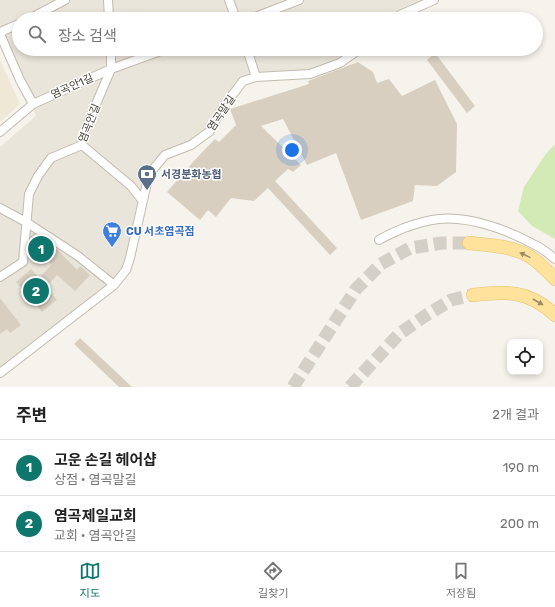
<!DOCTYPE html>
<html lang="ko">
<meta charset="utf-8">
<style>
:root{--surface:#fff;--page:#f2f2f2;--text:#222;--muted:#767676;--line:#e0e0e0;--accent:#0f766e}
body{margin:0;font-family:Rubik,"Noto Sans KR",sans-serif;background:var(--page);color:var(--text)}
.controls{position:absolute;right:12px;bottom:12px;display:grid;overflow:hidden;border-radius:8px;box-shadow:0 2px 6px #0003}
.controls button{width:36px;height:36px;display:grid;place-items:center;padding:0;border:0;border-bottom:1px solid var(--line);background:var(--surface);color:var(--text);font:20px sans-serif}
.you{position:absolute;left:292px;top:150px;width:14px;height:14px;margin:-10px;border:3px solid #fff;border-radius:50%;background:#1a73e8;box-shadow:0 0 0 6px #1a73e833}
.badge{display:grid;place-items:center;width:26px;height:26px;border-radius:50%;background:var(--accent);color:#fff;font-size:13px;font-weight:700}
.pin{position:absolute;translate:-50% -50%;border:2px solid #fff;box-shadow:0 1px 4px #0006}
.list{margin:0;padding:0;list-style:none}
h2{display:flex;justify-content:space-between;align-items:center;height:52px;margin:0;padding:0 16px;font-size:17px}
h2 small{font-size:13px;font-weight:400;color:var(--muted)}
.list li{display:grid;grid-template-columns:26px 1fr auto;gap:12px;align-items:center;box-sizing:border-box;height:56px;padding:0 16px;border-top:1px solid var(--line)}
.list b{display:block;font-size:15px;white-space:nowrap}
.list p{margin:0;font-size:13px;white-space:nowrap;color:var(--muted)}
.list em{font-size:13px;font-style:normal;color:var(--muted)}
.icon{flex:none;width:22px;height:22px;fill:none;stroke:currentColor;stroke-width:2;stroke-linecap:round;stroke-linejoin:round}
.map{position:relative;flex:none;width:555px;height:387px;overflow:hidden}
.search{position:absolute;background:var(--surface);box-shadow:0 2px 6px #0003;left:12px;right:12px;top:12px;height:44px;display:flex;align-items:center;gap:10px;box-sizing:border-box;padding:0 14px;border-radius:22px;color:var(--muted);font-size:15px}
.sheet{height:164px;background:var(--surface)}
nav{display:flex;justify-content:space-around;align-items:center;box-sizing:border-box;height:56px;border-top:1px solid var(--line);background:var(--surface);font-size:11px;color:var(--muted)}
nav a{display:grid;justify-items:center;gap:2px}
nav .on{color:var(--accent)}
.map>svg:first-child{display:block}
.residential{fill:#eae5da}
.education{fill:#efe8d6}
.green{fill:#d2eab5}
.building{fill:#d8cfc1}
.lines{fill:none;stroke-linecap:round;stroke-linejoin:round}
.primary-tunnel{stroke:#d4d0c8;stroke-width:13;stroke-dasharray:13 6;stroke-linecap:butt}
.street-casing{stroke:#c2bbae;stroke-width:10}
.primary-casing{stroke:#e6c16a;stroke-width:14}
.street{stroke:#fff;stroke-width:8}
.primary{stroke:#ffe39c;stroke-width:13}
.oneway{fill:#9c8c66}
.labels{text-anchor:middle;stroke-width:3;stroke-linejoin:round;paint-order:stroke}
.street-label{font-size:11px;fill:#4b4439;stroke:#fff}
.service-label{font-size:11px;font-weight:bold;fill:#4e5e75;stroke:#fff;text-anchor:start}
.shop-label{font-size:11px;font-weight:bold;fill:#366cbe;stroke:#fff;text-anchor:start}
</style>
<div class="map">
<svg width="555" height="387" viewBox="0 0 555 387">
<rect width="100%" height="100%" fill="#f6f3ec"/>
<path class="residential" d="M 0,0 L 434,0 L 396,19 L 19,19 L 19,49 L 360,49 L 310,74 L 243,81 L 210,131 L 165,155 L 149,174 L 126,270 L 0,373 L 0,147 L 36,116 L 0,36 Z"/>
<path class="education" d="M 0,60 L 20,104 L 0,122 Z"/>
<path class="green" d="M 555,144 L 555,239 L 532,226 L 518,211 L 524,187 L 545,155 Z"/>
<path class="building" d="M 435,53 L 475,106 L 467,113 L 427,60 Z
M 358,62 L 373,72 L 377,83 L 389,79 L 402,96 L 435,80 L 457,124 L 456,172 L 437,186 L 415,185 L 413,201 L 361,220 L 336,153 L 307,165 L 283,119 L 261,126 L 301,165 L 293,172 L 288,169 L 275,181 L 337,248 L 330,255 L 268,188 L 254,201 L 231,198 L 216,217 L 208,210 L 200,220 L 167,192 L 193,162 L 215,139 L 219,142 L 236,125 L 230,109 L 309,84 L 308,81 Z
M 34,234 L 58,250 L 77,270 L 80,266 L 90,275 L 75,291 L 57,275 L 46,287 L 57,300 L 42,312 L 16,282 L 31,269 L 39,278 L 52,264 L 30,248 L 31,236 Z
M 0,298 L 21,325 L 10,333 L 7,329 L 0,334 Z
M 80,338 L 132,387 L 119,387 L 74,344 Z"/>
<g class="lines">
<path class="primary-tunnel" d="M 293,387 L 356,289 L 381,264 L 410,248 L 442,243 L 469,243
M 350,387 L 399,334 L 425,316 L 451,300 L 473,295"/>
<defs>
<path id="street" d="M 108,0 L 109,19
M 229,0 L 236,19
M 29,19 L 65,0
M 250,19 L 299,0
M 396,19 L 400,15 L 434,0
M 0,32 L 19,24
M 0,34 L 20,80 L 33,104
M 247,49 L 256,77
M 0,132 L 33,104 L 111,69 L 166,49
M 82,145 L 85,130 L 111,69 L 111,49
M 82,145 L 131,186 L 142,200
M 0,208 L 26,222 L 78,256 L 114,285
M 379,240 C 387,235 395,232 404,228 C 415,224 427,220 439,219 C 470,216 508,230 535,245 C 542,248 549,254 555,259
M 0,277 L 23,262 L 29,194 L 38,176 L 51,158 L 82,145
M 0,373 L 114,285 L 126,270 L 130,258 L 149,174 L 165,155 L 191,145 L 210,131 L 221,110 L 243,81 L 256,77 L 310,74 L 340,63 L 360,49"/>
<path id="primary" d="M 469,243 C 489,245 512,246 529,256 C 539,262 547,271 555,279
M 473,295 C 506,291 529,290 555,315"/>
</defs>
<use href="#street" class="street-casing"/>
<use href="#primary" class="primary-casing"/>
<use href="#street" class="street"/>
<use href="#primary" class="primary"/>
</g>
<defs><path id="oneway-solid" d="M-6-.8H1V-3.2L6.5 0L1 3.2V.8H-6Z"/></defs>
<g class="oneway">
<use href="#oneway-solid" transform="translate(525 255) rotate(-154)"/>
<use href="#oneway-solid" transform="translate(538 302) rotate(30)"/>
</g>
<defs>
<symbol id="bank-pin" viewBox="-11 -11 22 30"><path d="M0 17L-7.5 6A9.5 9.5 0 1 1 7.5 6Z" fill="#5c6f8a" stroke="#fff"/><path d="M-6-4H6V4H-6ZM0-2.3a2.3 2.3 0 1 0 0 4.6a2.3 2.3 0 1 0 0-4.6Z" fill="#fff"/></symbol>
<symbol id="supermarket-pin" viewBox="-11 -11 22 30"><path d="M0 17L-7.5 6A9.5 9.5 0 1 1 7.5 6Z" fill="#3f7fe0" stroke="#fff"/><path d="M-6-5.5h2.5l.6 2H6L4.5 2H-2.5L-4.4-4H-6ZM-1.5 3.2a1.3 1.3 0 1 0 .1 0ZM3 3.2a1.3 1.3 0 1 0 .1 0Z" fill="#fff"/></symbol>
</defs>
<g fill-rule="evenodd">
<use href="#bank-pin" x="136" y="163" width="22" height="30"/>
<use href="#supermarket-pin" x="101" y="220" width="22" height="30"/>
</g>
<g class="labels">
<g class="street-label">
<text transform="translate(72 86) rotate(-24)" y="4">염곡안1길</text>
<text transform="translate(221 113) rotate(-56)" y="4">염곡말길</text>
<text transform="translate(89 123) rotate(-68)" y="4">염곡안길</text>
</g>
<g class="service-label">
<text x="161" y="178">서경분화농협</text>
</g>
<g class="shop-label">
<text x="126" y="235">CU 서초염곡점</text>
</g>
</g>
</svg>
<div class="controls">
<button><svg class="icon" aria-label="locate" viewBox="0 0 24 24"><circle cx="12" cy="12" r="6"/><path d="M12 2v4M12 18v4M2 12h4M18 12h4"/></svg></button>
</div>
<div class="you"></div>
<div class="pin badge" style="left:41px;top:249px">1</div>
<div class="pin badge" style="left:36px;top:291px">2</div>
<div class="search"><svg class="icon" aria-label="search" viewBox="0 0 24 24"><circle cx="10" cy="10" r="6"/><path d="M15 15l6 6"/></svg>장소 검색</div>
</div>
<section class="sheet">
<h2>주변<small>2개 결과</small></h2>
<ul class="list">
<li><span class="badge">1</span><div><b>고운 손길 헤어샵</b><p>상점 · 염곡말길</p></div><em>190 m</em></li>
<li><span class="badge">2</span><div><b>염곡제일교회</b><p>교회 · 염곡안길</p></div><em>200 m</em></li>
</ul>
</section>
<nav>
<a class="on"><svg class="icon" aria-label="map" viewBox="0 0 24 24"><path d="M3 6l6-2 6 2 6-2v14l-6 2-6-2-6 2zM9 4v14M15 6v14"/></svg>지도</a>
<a><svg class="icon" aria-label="directions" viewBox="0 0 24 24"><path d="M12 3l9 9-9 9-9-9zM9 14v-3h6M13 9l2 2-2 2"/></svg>길찾기</a>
<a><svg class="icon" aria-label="saved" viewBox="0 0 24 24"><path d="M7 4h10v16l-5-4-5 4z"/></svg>저장됨</a>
</nav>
